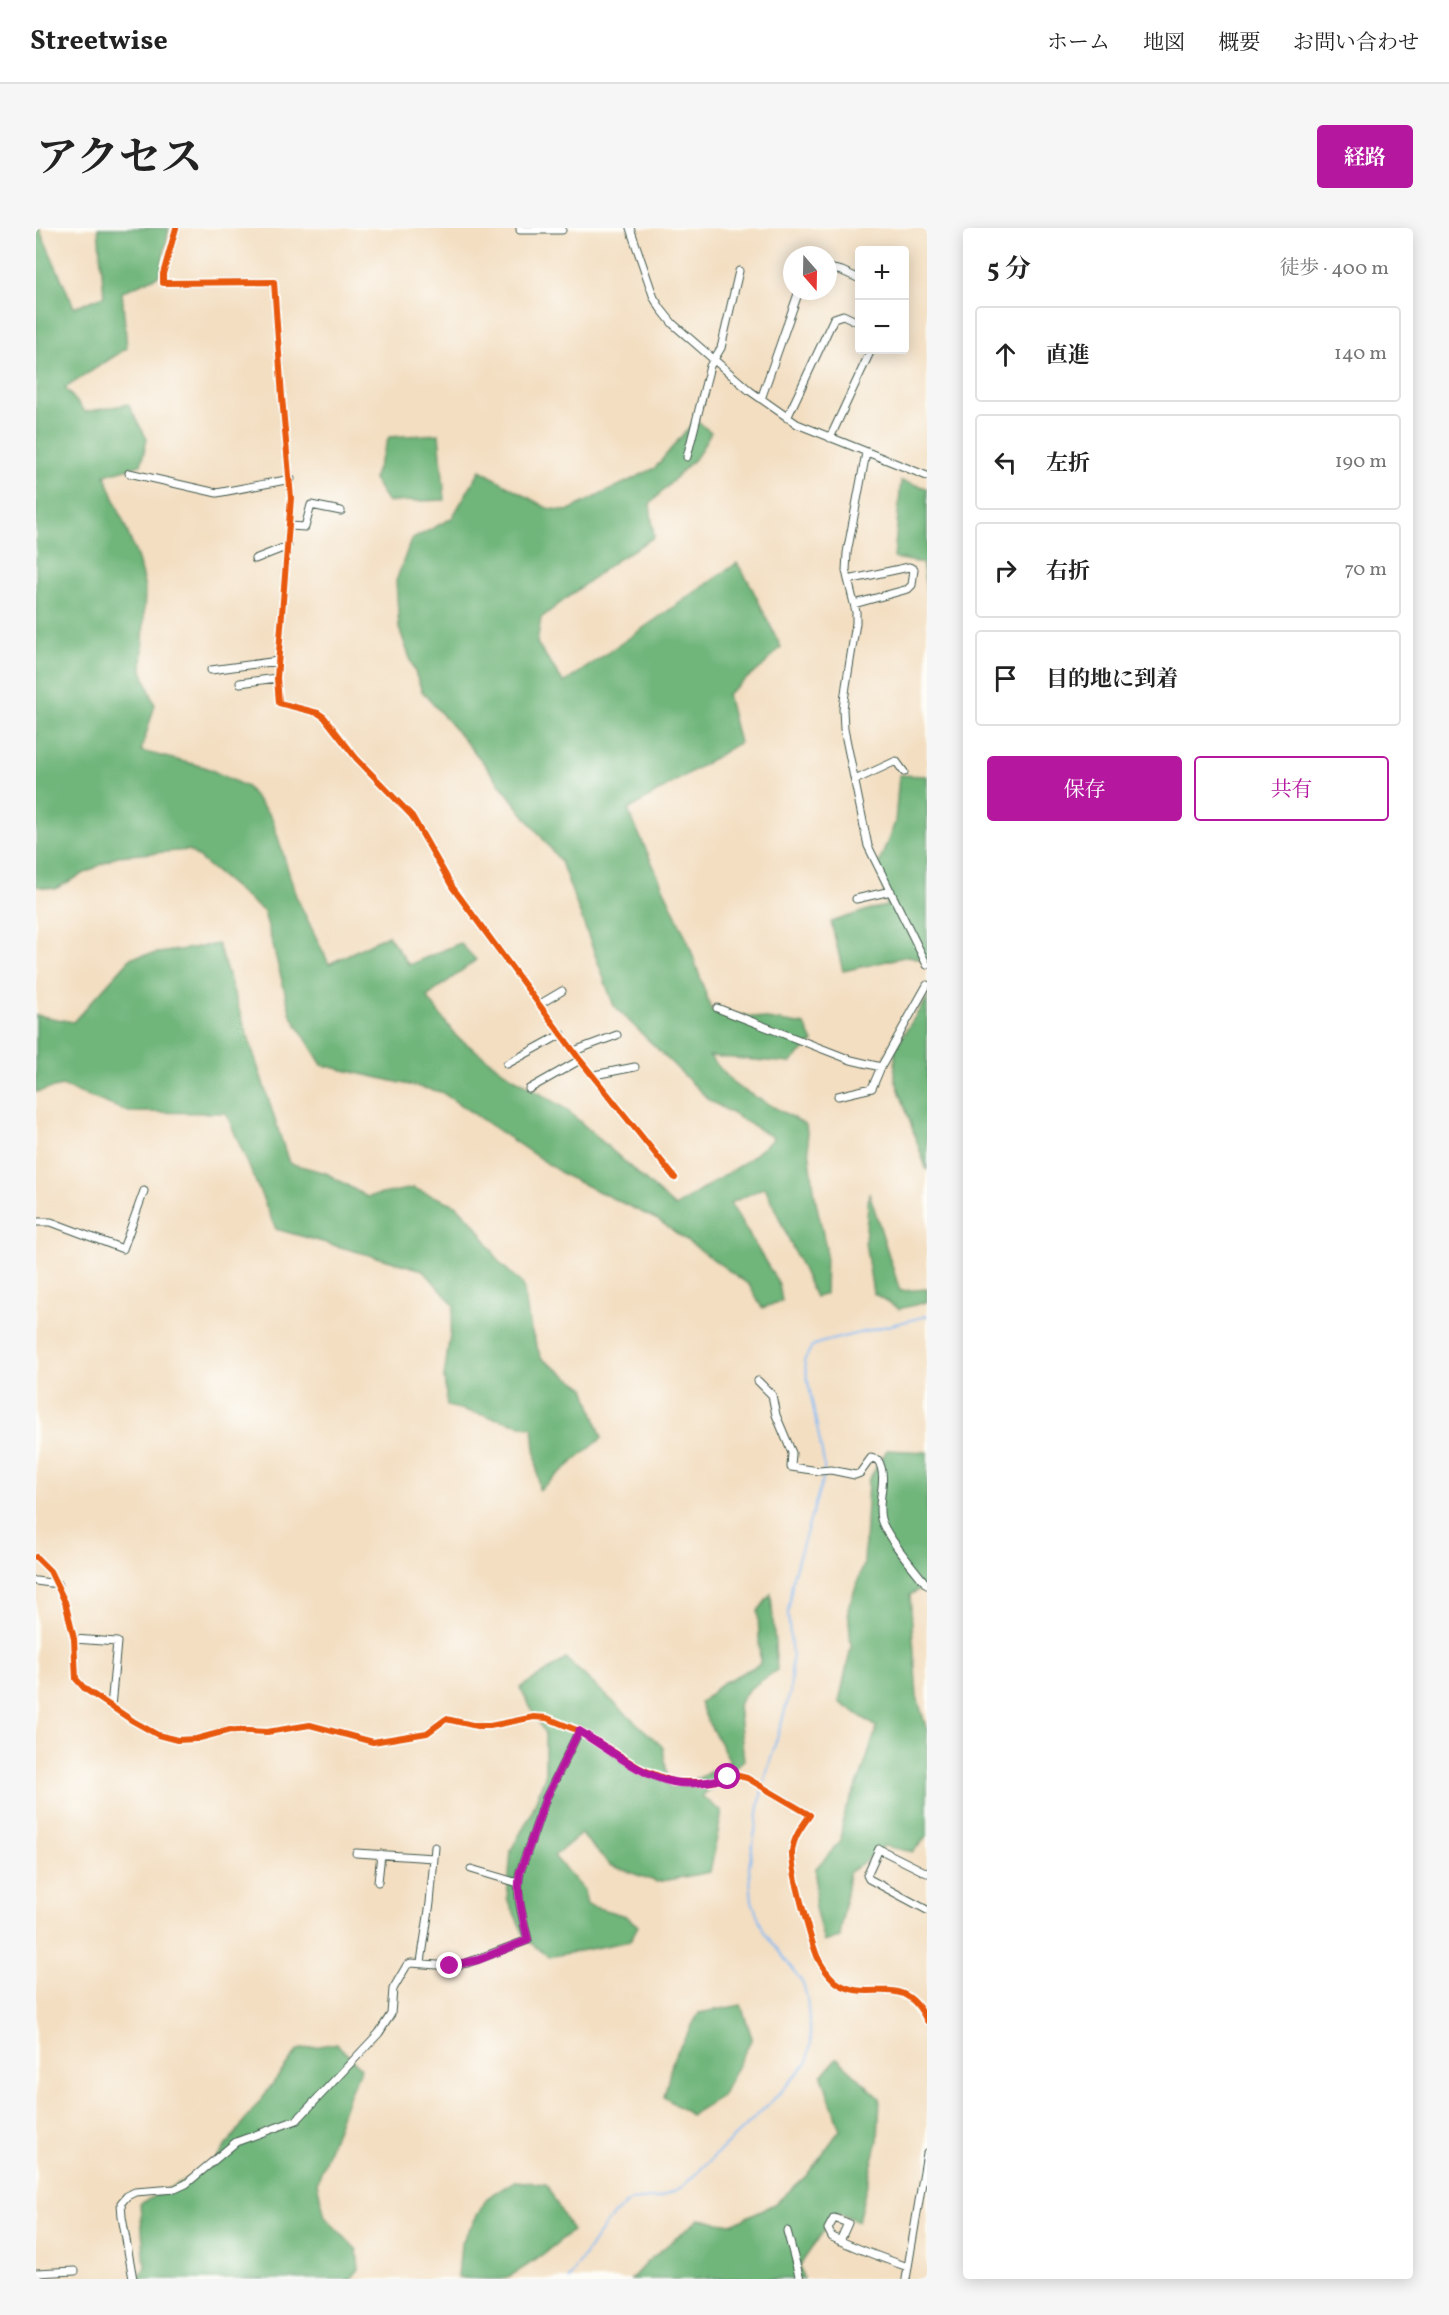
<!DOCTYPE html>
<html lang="ja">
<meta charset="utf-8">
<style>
:root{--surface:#fff;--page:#f6f6f6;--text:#222;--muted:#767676;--line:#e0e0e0;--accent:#b5179e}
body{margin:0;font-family:Vollkorn,"Noto Serif JP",serif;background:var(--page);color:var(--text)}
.controls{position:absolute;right:18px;top:18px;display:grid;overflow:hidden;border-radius:6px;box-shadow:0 3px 15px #0003}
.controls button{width:54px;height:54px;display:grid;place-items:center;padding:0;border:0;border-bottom:2px solid var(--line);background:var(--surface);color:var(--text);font:30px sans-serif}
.compass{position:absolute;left:747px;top:18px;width:54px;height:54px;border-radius:50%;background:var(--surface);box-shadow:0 3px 15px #0003;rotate:160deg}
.stop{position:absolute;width:18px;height:18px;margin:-14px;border:4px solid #b5179e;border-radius:50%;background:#fff}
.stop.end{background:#b5179e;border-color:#fff;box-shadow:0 2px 6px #0008}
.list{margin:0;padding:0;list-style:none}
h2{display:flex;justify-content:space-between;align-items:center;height:78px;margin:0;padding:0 24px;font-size:26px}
h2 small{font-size:20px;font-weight:400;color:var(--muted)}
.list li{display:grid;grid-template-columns:39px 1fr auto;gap:18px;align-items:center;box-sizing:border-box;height:96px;margin:0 12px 12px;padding:0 12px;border:2px solid var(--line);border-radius:6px}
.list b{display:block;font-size:22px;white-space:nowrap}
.list em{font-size:20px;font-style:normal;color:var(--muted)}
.actions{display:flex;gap:12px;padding:18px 24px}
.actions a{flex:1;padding:14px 0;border:2px solid var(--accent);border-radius:6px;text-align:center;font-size:21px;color:var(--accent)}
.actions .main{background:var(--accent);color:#fff}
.icon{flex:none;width:33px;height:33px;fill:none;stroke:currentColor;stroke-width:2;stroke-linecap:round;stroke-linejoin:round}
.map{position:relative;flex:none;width:891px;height:2051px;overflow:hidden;border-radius:6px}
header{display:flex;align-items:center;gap:36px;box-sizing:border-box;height:84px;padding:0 30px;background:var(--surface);border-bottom:2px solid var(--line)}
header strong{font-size:28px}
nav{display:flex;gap:33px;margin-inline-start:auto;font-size:21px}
.intro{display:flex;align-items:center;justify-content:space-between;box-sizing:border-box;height:144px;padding:0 36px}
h1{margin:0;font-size:42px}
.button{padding:15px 27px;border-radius:6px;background:var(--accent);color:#fff;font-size:21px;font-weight:700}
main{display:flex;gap:36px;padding:0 36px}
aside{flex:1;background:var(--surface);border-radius:6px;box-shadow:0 3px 15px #0003}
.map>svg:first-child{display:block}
.forest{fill:#6fb57a;stroke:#477957;stroke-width:1.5}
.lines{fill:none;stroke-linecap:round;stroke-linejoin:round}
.stream{stroke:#84baf3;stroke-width:2}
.minor-casing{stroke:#3f5549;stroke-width:9}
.minor{stroke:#fff;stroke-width:7}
.cycleway-casing{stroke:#fdfcf7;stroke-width:10}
.cycleway{stroke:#e8590c;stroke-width:6}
.route{stroke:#b5179e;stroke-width:8}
</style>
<header>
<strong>Streetwise</strong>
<nav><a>ホーム</a><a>地図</a><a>概要</a><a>お問い合わせ</a></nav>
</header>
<div class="intro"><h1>アクセス</h1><a class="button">経路</a></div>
<main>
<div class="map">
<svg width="891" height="2051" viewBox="0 0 891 2051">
<rect width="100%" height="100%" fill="#fdfcf7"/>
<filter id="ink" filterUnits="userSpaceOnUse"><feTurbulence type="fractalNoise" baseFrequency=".0167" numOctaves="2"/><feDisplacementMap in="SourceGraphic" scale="12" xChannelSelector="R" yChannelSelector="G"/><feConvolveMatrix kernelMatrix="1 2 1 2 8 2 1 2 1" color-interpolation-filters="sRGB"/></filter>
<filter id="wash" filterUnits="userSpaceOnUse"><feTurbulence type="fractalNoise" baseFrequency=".008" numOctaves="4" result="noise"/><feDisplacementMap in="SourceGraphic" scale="24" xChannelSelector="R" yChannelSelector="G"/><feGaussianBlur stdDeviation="1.35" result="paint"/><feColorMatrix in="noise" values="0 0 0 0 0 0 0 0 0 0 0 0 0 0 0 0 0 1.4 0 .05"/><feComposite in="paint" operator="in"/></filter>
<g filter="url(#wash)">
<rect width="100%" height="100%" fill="#f3dec1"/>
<path class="forest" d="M 0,0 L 3,0 L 38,79 L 68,68 L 62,0 L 133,0 L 124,47 L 86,64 L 91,120 L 29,160 L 49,184 L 92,176 L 111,211 L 105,237 L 69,247 L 102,331 L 109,361 L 106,442 L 119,477 L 105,523 L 169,539 L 211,559 L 236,590 L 260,668 L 293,736 L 352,707 L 373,737 L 424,715 L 440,732 L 391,769 L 420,808 L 476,849 L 530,881 L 639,979 L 709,934 L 738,910 L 673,872 L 578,778 L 525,634 L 446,533 L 386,463 L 363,400 L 360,353 L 375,312 L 416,290 L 444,242 L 511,280 L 531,283 L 619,240 L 659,192 L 675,204 L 662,227 L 614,276 L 618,309 L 579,333 L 505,390 L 501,415 L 528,455 L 701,335 L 713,354 L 745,419 L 726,439 L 691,466 L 703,515 L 592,582 L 653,716 L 675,782 L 769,797 L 777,814 L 754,835 L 673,828 L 700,858 L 770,897 L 779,969 L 790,1020 L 789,1066 L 779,1069 L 729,959 L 694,975 L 743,1056 L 746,1073 L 726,1080 L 713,1057 L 622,992 L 530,948 L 405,864 L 286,837 L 255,787 L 228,684 L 153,622 L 81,628 L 19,661 L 0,658 Z
M 403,206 L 409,272 L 352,274 L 337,251 L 353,209 Z
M 865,253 L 891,260 L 891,365 L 886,335 L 858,330 Z
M 863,547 L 891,548 L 891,733 L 873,728 L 807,743 L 795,694 L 835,681 L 851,678 L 843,635 L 859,594 Z
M 182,716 L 253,935 L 290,945 L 331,969 L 377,960 L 420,977 L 439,996 L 464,1035 L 487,1057 L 494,1099 L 505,1130 L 549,1160 L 566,1210 L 503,1262 L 497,1200 L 411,1178 L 408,1149 L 418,1077 L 387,1042 L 240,1001 L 190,885 L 93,884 L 26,858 L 0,864 L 0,787 L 37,794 L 96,729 Z
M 891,770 L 891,943 L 859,850 L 859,820 Z
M 833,964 L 864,1063 L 891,1061 L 891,1074 L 863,1081 L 837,1065 L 829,1014 Z
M 851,1222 L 891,1224 L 891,1357 L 874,1367 L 881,1468 L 891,1503 L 891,1608 L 877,1624 L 848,1618 L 813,1645 L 804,1709 L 788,1714 L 779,1680 L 780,1640 L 804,1614 L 808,1585 L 825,1548 L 841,1499 L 803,1474 L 815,1419 L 812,1380 L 828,1336 L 832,1253 Z
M 735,1366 L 741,1442 L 712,1462 L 702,1477 L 708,1532 L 666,1568 L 686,1584 L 674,1644 L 621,1654 L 574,1637 L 545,1606 L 518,1628 L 548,1662 L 551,1677 L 590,1688 L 602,1698 L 594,1713 L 513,1729 L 490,1711 L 471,1670 L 475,1622 L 495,1586 L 509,1548 L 509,1506 L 484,1460 L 530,1431 L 627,1519 L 633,1560 L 665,1549 L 694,1533 L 671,1492 L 664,1475 L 686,1455 L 724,1436 L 722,1383 Z
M 705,1777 L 716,1810 L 686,1868 L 655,1887 L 628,1869 L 637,1831 L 663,1785 Z
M 300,1815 L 325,1840 L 312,1869 L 281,1955 L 289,1989 L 321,2022 L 323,2041 L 315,2051 L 103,2051 L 109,2039 L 104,1976 L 175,1938 L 262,1822 Z
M 801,1830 L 844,1870 L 842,1912 L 822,1993 L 800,1985 L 764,2037 L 767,2051 L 595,2051 L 612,2033 L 663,1991 L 696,1996 L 740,1975 L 770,1948 L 804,1902 L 786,1848 Z
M 479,1953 L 510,1956 L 536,2003 C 521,2015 482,2048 465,2051 C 453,2051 434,2051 422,2049 L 425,2016 L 451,1970 Z"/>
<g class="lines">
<path class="stream" d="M 533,2051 L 564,2004 L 578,1986 L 595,1973 L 624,1970 L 646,1959 L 738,1871 L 772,1834 L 775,1814 L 771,1770 L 767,1755 L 728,1704 L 716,1673 L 713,1639 L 726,1561 L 754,1465 L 756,1429 L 752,1386 L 757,1348 L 788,1247 L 788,1235 L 768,1133 L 776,1118 L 783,1115 L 891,1088"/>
</g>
</g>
<g filter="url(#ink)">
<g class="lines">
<defs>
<path id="minor" d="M 140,0 L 127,46 L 127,55 L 238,54 L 246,169 L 255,270 L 241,450 L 243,475 L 282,485 L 288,489 L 320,530 L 376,588 L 417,660 L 544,832 L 639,950
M 484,0 L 484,2 L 526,2 L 526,0
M 594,0 L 618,70 L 625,81 L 637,96 L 714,163 L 761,196 L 891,248
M 792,40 L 806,43 L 824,51
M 725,171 L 763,63
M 751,190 L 798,90 L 807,87 L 824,95
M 794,210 L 835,122
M 830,225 L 811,325 L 810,343 L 820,384 L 820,395 L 810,458 L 807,481 L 808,501 L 832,618 L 891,737
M 651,229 L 674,138 L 685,120 L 703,43
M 93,245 L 181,265 L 255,251
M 254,298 L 269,299 L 275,277 L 305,283
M 219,331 L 252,318
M 812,352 L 873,339 L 878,341 L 876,357 L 872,361 L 818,376
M 175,442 L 242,433
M 204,455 L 241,450
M 819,552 L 860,533 L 868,544
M 820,671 L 855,663
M 504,776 L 526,763
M 681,780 L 815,832 L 845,839 L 836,860 L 802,868
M 538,823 L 581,807
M 471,836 L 526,806
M 845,839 L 891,757
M 558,847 L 599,839
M 493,861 L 544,832
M 0,994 L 15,994 L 87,1021 L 108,963
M 722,1153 L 736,1167 L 740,1187 L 756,1225 L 755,1239 L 783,1243 L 795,1242 L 819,1247 L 824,1245 L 835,1230 L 842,1232 C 853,1251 840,1272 845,1291 C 850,1309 879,1342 891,1357
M 0,1329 L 14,1343 L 29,1374 L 38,1411 L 40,1451 L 49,1461 L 97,1493 L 122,1507 L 141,1512 L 160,1511 L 194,1502 L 231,1504 L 274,1497 L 337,1514 L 391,1505 L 410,1491 L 441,1498 L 454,1498 L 498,1489 L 511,1490 L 543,1503 L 605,1541 L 638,1554 L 675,1554 L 699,1547 L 711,1550 L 774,1587 C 766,1598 757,1610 756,1624 C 755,1643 774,1709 781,1728 C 785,1737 792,1747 800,1754 C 833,1778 866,1740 891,1793
M 0,1353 L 22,1356
M 38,1411 L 81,1414 L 75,1479
M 320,1625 L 398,1630
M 435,1641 L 482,1655
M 891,1645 L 843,1621 L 831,1647 L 833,1651 L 891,1682
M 342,1654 L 345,1626
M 385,1734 L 394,1675 L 399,1619
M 751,2003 L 764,2051
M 804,2013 L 812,1995 L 798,1990 L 792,2001 L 796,2009 C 821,2021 846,2030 872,2039
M 0,2045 L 39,2043
M 97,2051 L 86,1989 L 85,1975 L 91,1968 L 99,1964 L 139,1961 L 150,1956 L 200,1914 L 261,1892 L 343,1805 L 355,1786 L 357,1761 L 371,1737 L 375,1735 L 414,1738 L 431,1735 L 492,1712 C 487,1689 479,1667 484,1644 L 510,1570 L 543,1503
M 870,2051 L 891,1925"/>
</defs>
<use href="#minor" class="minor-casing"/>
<use href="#minor" class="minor"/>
<defs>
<path id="cycleway" d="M 140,0 L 127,46 L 127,55 L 238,54 L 246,169 L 255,270 L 241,450 L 243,475 L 282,485 L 288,489 L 320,530 L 376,588 L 417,660 L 544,832 L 639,950
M 0,1329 L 14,1343 L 29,1374 L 38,1411 L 40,1451 L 49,1461 L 97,1493 L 122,1507 L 141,1512 L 160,1511 L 194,1502 L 231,1504 L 274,1497 L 337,1514 L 391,1505 L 410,1491 L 441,1498 L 454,1498 L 498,1489 L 511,1490 L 543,1503 L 605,1541 L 638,1554 L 675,1554 L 699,1547 L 711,1550 L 774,1587 C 766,1598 757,1610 756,1624 C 755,1643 774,1709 781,1728 C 785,1737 792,1747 800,1754 C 833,1778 866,1740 891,1793"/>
</defs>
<use href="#cycleway" class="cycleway-casing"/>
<use href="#cycleway" class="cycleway"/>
</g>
</g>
<g class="lines" filter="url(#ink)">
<path class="route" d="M 414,1738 L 442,1732 L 492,1712 C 487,1689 480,1667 484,1644 L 510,1570 L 543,1503 C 570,1519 605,1548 637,1554 C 655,1558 675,1554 692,1549"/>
</g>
</svg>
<div class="controls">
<button>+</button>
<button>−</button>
</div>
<svg class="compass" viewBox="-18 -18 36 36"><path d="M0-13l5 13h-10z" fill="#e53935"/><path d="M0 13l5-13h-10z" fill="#767676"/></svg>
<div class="stop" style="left:692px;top:1549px"></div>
<div class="stop end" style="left:414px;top:1738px"></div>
</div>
<aside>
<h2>5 分<small>徒歩 · 400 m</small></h2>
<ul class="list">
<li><svg class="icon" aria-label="ahead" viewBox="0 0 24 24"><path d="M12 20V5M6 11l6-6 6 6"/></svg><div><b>直進</b></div><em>140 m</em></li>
<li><svg class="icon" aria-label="left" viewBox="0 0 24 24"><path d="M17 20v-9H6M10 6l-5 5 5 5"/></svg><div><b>左折</b></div><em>190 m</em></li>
<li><svg class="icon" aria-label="right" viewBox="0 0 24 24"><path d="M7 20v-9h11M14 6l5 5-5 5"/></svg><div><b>右折</b></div><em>70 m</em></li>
<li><svg class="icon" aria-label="arrive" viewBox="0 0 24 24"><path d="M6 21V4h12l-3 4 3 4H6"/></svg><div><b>目的地に到着</b></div></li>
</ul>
<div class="actions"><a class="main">保存</a><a>共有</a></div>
</aside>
</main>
